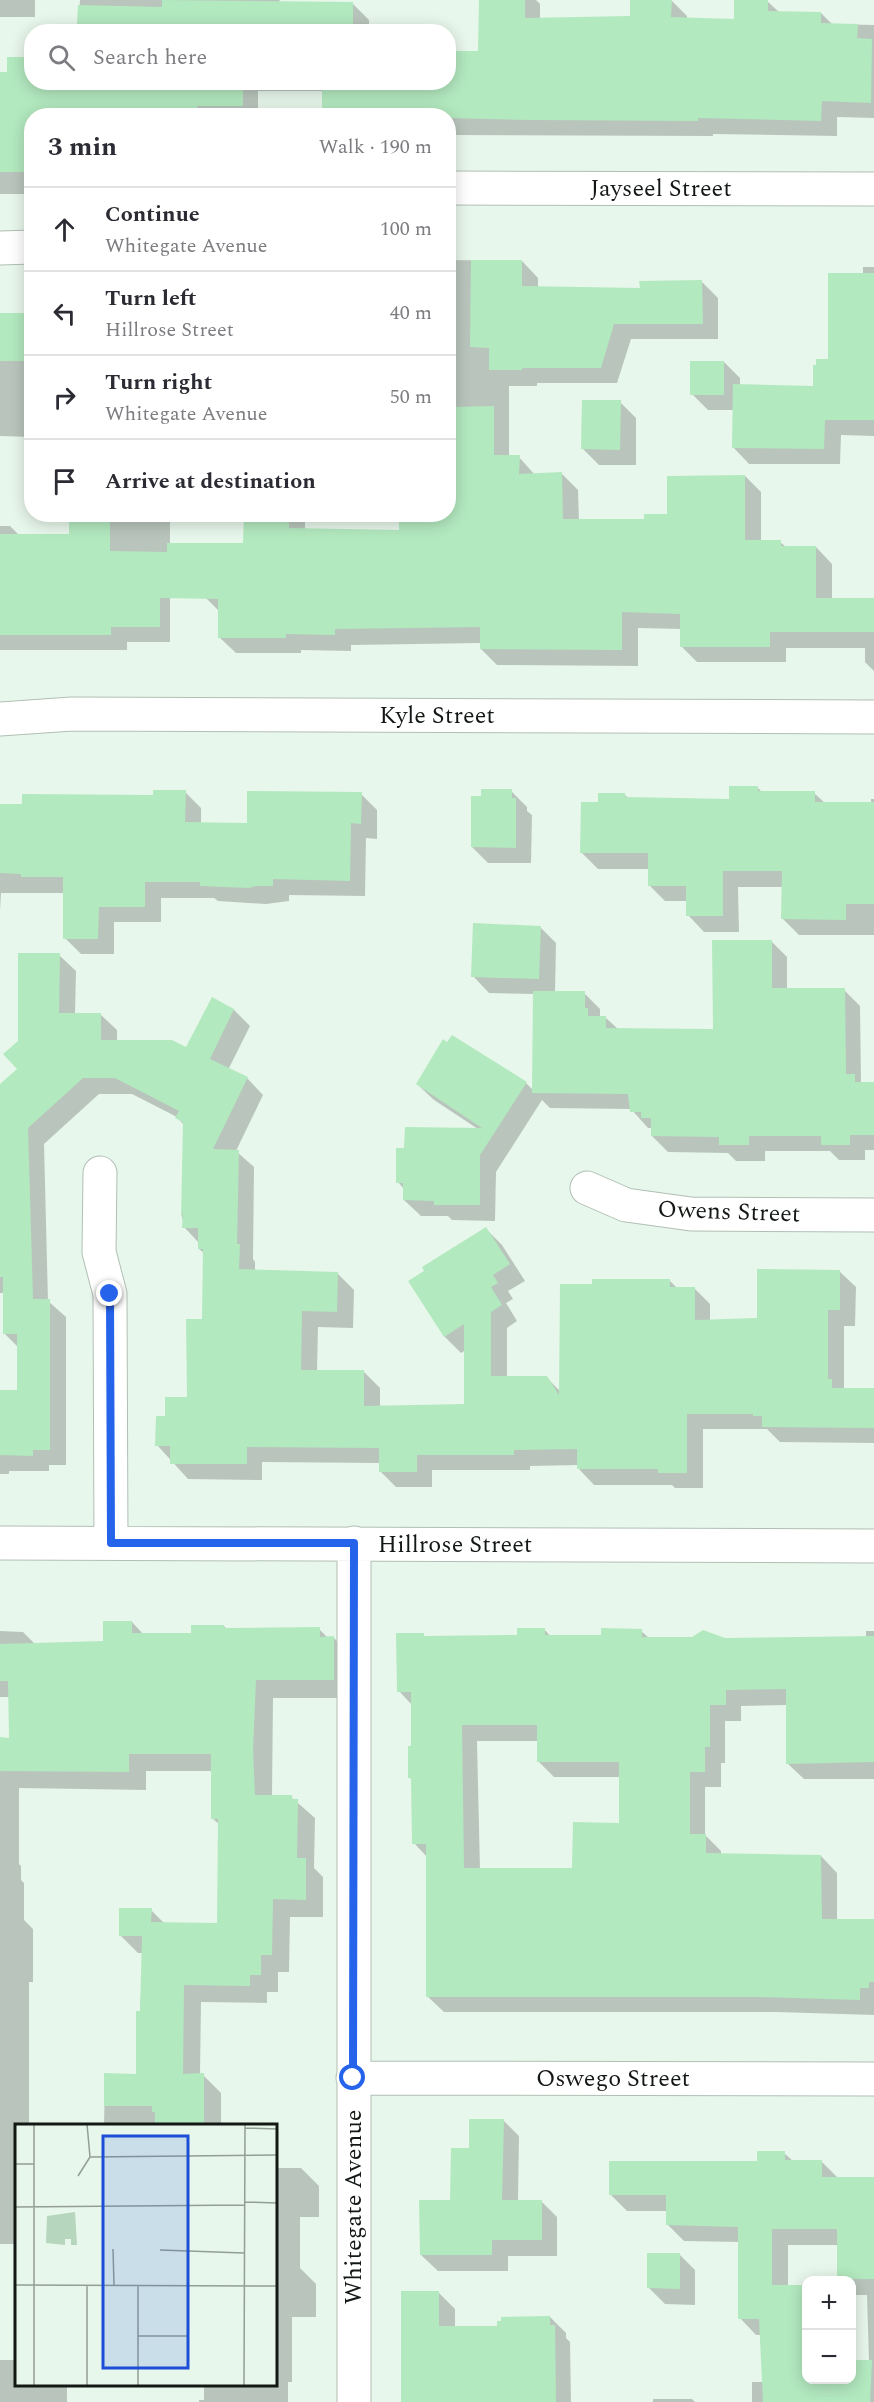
<!DOCTYPE html>
<meta charset="utf-8">
<style>
:root{--surface:#fff;--page:#f2f2f3;--text:#2b2b33;--muted:#7c7c81;--line:#e1e1e2}
body{margin:0;font-family:Spectral,serif;background:var(--page);color:var(--text)}
.controls{position:absolute;right:18px;bottom:18px;display:grid;overflow:hidden;border-radius:12px;box-shadow:0 3px 15px #0003}
.controls button{width:54px;height:54px;display:grid;place-items:center;padding:0;border:0;border-bottom:2px solid var(--line);background:var(--surface);color:var(--text);font:30px sans-serif}
.stop{position:absolute;width:18px;height:18px;margin:-14px;border:4px solid #2563eb;border-radius:50%;background:#fff}
.stop.end{background:#2563eb;border-color:#fff;box-shadow:0 2px 6px #0008}
.list{margin:0;padding:0;list-style:none}
h2{display:flex;justify-content:space-between;align-items:center;height:78px;margin:0;padding:0 24px;font-size:26px}
h2 small{font-size:20px;font-weight:400;color:var(--muted)}
.list li{display:grid;grid-template-columns:39px 1fr auto;gap:18px;align-items:center;box-sizing:border-box;height:84px;padding:0 24px;border-top:2px solid var(--line)}
.list b{display:block;font-size:22px;white-space:nowrap}
.list p{margin:0;font-size:20px;white-space:nowrap;color:var(--muted)}
.list em{font-size:20px;font-style:normal;color:var(--muted)}
.icon{flex:none;width:33px;height:33px;fill:none;stroke:currentColor;stroke-width:2;stroke-linecap:round;stroke-linejoin:round}
.map{position:relative;flex:none;width:874px;height:2402px;overflow:hidden}
.search{position:absolute;background:var(--surface);box-shadow:0 3px 15px #0003;left:24px;top:24px;width:432px;height:66px;display:flex;align-items:center;gap:15px;box-sizing:border-box;padding:0 21px;border-radius:24px;color:var(--muted);font-size:22px}
.panel{position:absolute;background:var(--surface);box-shadow:0 3px 15px #0003;left:24px;top:108px;width:432px;height:414px;border-radius:24px}
.map>svg:first-child{display:block}
.shadow{fill:#0003;fill-rule:evenodd}
.building{fill:#b3e9bf;fill-rule:evenodd}
.lines{fill:none;stroke-linecap:round;stroke-linejoin:round}
.minor-casing{stroke:#b1bfb4;stroke-width:35}
.minor{stroke:#fff;stroke-width:33}
.route{stroke:#2563eb;stroke-width:8}
.labels{text-anchor:middle;stroke-width:6;stroke-linejoin:round;paint-order:stroke}
.street-label{font-size:24px;fill:#131814;stroke:#fff}
.inset-road{fill:none;stroke:#939e95;stroke-width:1.5}
.view{fill:#1d4ed8;fill-opacity:0.15;stroke:#1d4ed8;stroke-width:3}
.inset-edge{fill:none;stroke:#131814;stroke-width:3}
</style>
<div class="map">
<svg width="874" height="2402" viewBox="0 0 874 2402">
<rect width="100%" height="100%" fill="#e8f7eb"/>
<path class="shadow" d="M 0,0 L 35,0 L 35,17 L 0,17 Z
M 80,0 L 279,0 L 283,4 L 353,4 L 369,20 L 369,32 L 75,32 L 78,25 Z
M 480,0 L 536,0 L 540,4 L 540,19 L 631,17 L 631,0 L 671,0 L 687,16 L 687,19 L 736,21 L 767,1 L 779,12 L 821,13 L 832,24 L 874,25 L 874,118 L 837,117 L 837,136 L 713,134 L 713,136 L 448,135 L 448,116 L 325,116 L 323,114 L 323,91 L 258,91 L 258,116 L 32,116 L 32,194 L 0,194 L 0,74 L 32,82 L 448,82 L 480,53 Z
M 448,260 L 522,261 L 538,278 L 538,287 L 641,290 L 702,282 L 718,298 L 718,339 L 631,339 L 617,383 L 537,383 L 537,386 L 509,386 L 509,457 L 519,457 L 535,475 L 562,474 L 578,490 L 579,521 L 646,521 L 668,516 L 745,476 L 761,492 L 761,542 L 780,542 L 786,547 L 816,547 L 832,564 L 832,600 L 874,600 L 874,671 L 865,662 L 865,648 L 786,648 L 786,662 L 697,662 L 681,646 L 681,629 L 638,628 L 638,666 L 497,665 L 481,649 L 481,643 L 351,645 L 351,651 L 301,650 L 301,653 L 236,653 L 219,637 L 219,611 L 206,598 L 245,544 L 245,514 L 305,514 L 305,530 L 400,531 L 448,514 Z
M 863,267 L 874,267 L 874,436 L 841,435 L 840,464 L 749,464 L 733,447 L 734,410 L 708,410 L 692,394 L 724,362 L 740,378 L 740,386 L 814,388 L 829,360 L 863,274 Z
M 32,314 L 32,437 L 0,436 L 0,315 Z
M 620,402 L 636,418 L 636,465 L 599,465 L 583,449 Z
M 99,514 L 170,514 L 170,642 L 127,642 L 127,650 L 0,650 L 0,526 L 10,526 L 20,536 L 70,536 L 99,518 Z
M 757,787 L 763,793 L 814,793 L 826,804 L 871,804 L 871,799 L 874,799 L 874,935 L 799,935 L 782,918 L 783,887 L 738,887 L 739,932 L 704,932 L 688,915 L 688,901 L 665,901 L 649,885 L 649,869 L 598,869 L 582,853 L 599,804 L 624,794 L 629,799 L 730,800 Z
M 511,791 L 527,807 L 527,811 L 532,815 L 531,863 L 488,863 L 472,847 Z
M 185,792 L 201,808 L 201,824 L 249,825 L 361,794 L 377,810 L 377,839 L 366,838 L 365,896 L 289,895 L 289,901 L 266,904 L 218,901 L 214,898 L 161,898 L 161,922 L 114,922 L 114,954 L 81,954 L 65,938 L 65,893 L 1,893 L 0,911 L 0,805 L 155,797 Z
M 540,927 L 556,943 L 555,993 L 584,993 L 600,1009 L 600,1018 L 606,1018 L 618,1029 L 714,1031 L 771,941 L 787,957 L 787,990 L 844,990 L 860,1006 L 861,1082 L 874,1084 L 874,1150 L 865,1150 L 865,1160 L 839,1160 L 830,1151 L 765,1151 L 765,1161 L 736,1161 L 728,1153 L 668,1152 L 652,1136 L 652,1128 L 648,1128 L 631,1109 L 550,1108 L 542,1100 L 496,1172 L 495,1221 L 452,1220 L 448,1216 L 421,1216 L 404,1200 L 404,1189 L 398,1182 L 406,1149 L 478,1129 L 434,1100 L 417,1084 L 526,1083 L 534,1091 L 535,994 L 489,993 L 473,976 Z
M 59,955 L 76,971 L 75,1014 L 100,1014 L 117,1030 L 117,1042 L 186,1049 L 212,999 L 234,1010 L 250,1026 L 228,1070 L 247,1078 L 263,1095 L 236,1151 L 254,1167 L 253,1259 L 255,1262 L 255,1271 L 338,1274 L 354,1290 L 353,1328 L 318,1327 L 317,1372 L 364,1372 L 380,1388 L 380,1408 L 465,1406 L 466,1350 L 461,1353 L 445,1337 L 410,1281 L 486,1229 L 502,1245 L 525,1281 L 508,1291 L 513,1299 L 506,1303 L 517,1321 L 507,1328 L 507,1378 L 547,1378 L 560,1391 L 593,1285 L 669,1280 L 677,1288 L 694,1288 L 710,1304 L 710,1321 L 758,1319 L 839,1271 L 856,1287 L 855,1326 L 844,1326 L 844,1390 L 874,1390 L 874,1443 L 780,1442 L 767,1429 L 703,1429 L 703,1488 L 675,1488 L 672,1485 L 594,1485 L 578,1468 L 578,1465 L 530,1466 L 530,1470 L 432,1470 L 432,1487 L 396,1487 L 380,1471 L 380,1463 L 262,1462 L 262,1480 L 188,1479 L 157,1445 L 166,1417 L 188,1399 L 204,1321 L 205,1254 L 199,1249 L 199,1243 L 184,1227 L 182,1216 L 184,1125 L 177,1117 L 132,1094 L 99,1094 L 44,1144 L 48,1301 L 66,1317 L 66,1465 L 49,1465 L 49,1471 L 9,1471 L 9,1474 L 0,1474 L 0,1391 L 18,1391 L 18,1347 L 5,1334 L 5,1293 L 0,1293 L 0,1086 L 19,1069 L 20,1041 Z
M 132,1622 L 144,1635 L 193,1635 L 224,1626 L 227,1630 L 319,1629 L 328,1638 L 334,1638 L 351,1656 L 351,1698 L 273,1698 L 272,1796 L 291,1797 L 315,1818 L 314,1868 L 323,1877 L 323,1917 L 290,1917 L 289,1972 L 278,1972 L 278,1992 L 267,1992 L 267,2003 L 201,2002 L 200,2075 L 203,2075 L 221,2093 L 221,2126 L 104,2126 L 105,2075 L 137,2076 L 143,1953 L 138,1953 L 120,1935 L 151,1910 L 165,1924 L 219,1924 L 220,1825 L 212,1818 L 212,1771 L 146,1771 L 146,1790 L 19,1788 L 19,1864 L 21,1866 L 21,1880 L 24,1883 L 24,1920 L 33,1929 L 33,1982 L 29,1982 L 29,2126 L 16,2126 L 16,2244 L 0,2244 L 0,1739 L 11,1739 L 10,1697 L 0,1697 L 0,1631 L 23,1632 L 36,1645 L 104,1643 Z
M 544,1629 L 551,1637 L 603,1637 L 641,1631 L 649,1638 L 725,1639 L 866,1638 L 866,1631 L 874,1631 L 874,1779 L 804,1779 L 787,1763 L 787,1705 L 741,1706 L 741,1721 L 725,1721 L 725,1763 L 721,1763 L 721,1787 L 705,1787 L 705,1835 L 721,1851 L 721,1855 L 821,1856 L 837,1873 L 837,1920 L 874,1920 L 874,2015 L 776,2012 L 444,2012 L 427,1996 L 427,1857 L 414,1843 L 413,1781 L 410,1778 L 412,1705 L 399,1691 L 423,1635 L 426,1638 L 518,1636 ZM 477,1741 L 538,1741 L 538,1761 L 554,1777 L 621,1777 L 621,1824 L 574,1869 L 480,1869 Z
M 503,2120 L 519,2136 L 518,2201 L 541,2201 L 557,2217 L 557,2256 L 508,2256 L 508,2271 L 438,2271 L 421,2255 L 452,2201 Z
M 784,2153 L 793,2161 L 821,2161 L 838,2178 L 874,2178 L 874,2402 L 752,2402 L 752,2382 L 764,2382 L 762,2335 L 756,2335 L 740,2318 L 740,2242 L 684,2241 L 667,2224 L 668,2211 L 627,2211 L 610,2194 L 759,2162 ZM 788,2245 L 838,2245 L 838,2279 L 852,2280 L 852,2292 L 855,2295 L 867,2295 L 869,2362 L 852,2361 L 852,2380 L 806,2380 L 806,2288 L 788,2286 Z
M 276,2168 L 301,2168 L 319,2186 L 319,2217 L 300,2217 L 300,2268 L 316,2284 L 316,2317 L 292,2317 L 292,2382 L 288,2382 L 288,2402 L 199,2402 L 199,2400 L 204,2400 L 204,2386 L 276,2386 Z
M 679,2254 L 695,2270 L 695,2305 L 665,2304 L 649,2288 Z
M 439,2293 L 455,2309 L 455,2327 L 498,2327 L 550,2317 L 566,2333 L 566,2338 L 570,2342 L 571,2402 L 402,2402 Z
M 0,2360 L 16,2360 L 16,2386 L 67,2386 L 67,2402 L 0,2402 Z
M 653,2399 L 692,2399 L 695,2402 L 653,2402 Z"/>
<path class="building" d="M 162,0 L 353,2 L 353,32 L 74,32 L 74,24 L 77,24 L 78,5 L 162,7 Z
M 479,0 L 525,0 L 525,18 L 630,16 L 630,0 L 672,0 L 671,17 L 734,19 L 734,0 L 768,0 L 768,11 L 821,12 L 821,23 L 858,24 L 857,38 L 872,39 L 871,103 L 822,101 L 821,121 L 698,118 L 698,121 L 531,120 L 448,118 L 448,116 L 402,114 L 322,114 L 322,82 L 448,82 L 448,51 L 478,51 Z
M 7,57 L 32,57 L 32,82 L 243,82 L 243,106 L 197,106 L 197,109 L 146,109 L 146,116 L 32,116 L 32,172 L 0,172 L 0,72 L 7,72 Z
M 471,260 L 522,260 L 522,286 L 640,288 L 639,281 L 702,280 L 703,324 L 614,324 L 601,368 L 522,368 L 522,370 L 489,370 L 489,348 L 470,347 Z
M 828,273 L 874,273 L 874,420 L 825,420 L 824,449 L 732,448 L 733,384 L 813,386 L 813,365 L 816,365 L 816,359 L 828,359 Z
M 0,313 L 32,313 L 32,361 L 0,361 Z
M 690,361 L 724,361 L 724,395 L 690,395 Z
M 582,400 L 621,400 L 620,450 L 581,449 Z
M 494,406 L 494,455 L 520,455 L 519,474 L 562,472 L 563,519 L 644,519 L 644,514 L 667,514 L 667,476 L 745,475 L 745,540 L 781,540 L 781,546 L 816,546 L 816,598 L 874,598 L 874,632 L 770,632 L 770,647 L 680,647 L 680,614 L 622,612 L 622,650 L 480,649 L 480,627 L 335,629 L 335,635 L 286,634 L 286,638 L 218,638 L 218,599 L 160,598 L 160,627 L 111,627 L 111,635 L 0,635 L 0,534 L 69,534 L 69,517 L 110,517 L 110,551 L 167,552 L 167,543 L 243,543 L 244,514 L 289,514 L 289,528 L 399,530 L 399,514 L 448,514 L 448,458 L 452,458 L 452,407 Z
M 729,786 L 758,786 L 758,791 L 815,791 L 815,802 L 874,802 L 874,904 L 846,904 L 846,920 L 781,919 L 782,871 L 723,871 L 723,916 L 686,916 L 686,886 L 648,886 L 648,853 L 580,853 L 581,802 L 598,802 L 598,793 L 625,793 L 625,797 L 729,799 Z
M 481,789 L 512,789 L 512,798 L 516,798 L 516,848 L 471,847 L 471,796 L 481,796 Z
M 153,790 L 186,790 L 185,822 L 247,823 L 247,791 L 362,792 L 361,824 L 351,823 L 350,881 L 273,879 L 273,886 L 256,886 L 249,888 L 200,886 L 200,882 L 145,882 L 145,907 L 99,907 L 98,939 L 63,939 L 63,877 L 21,877 L 21,874 L 0,873 L 0,804 L 22,804 L 22,794 L 153,795 Z
M 473,923 L 541,926 L 539,979 L 471,977 Z
M 712,940 L 772,940 L 772,988 L 845,988 L 846,1074 L 855,1074 L 855,1082 L 874,1082 L 874,1135 L 850,1135 L 850,1145 L 821,1145 L 821,1136 L 749,1136 L 749,1145 L 719,1145 L 719,1137 L 651,1136 L 651,1118 L 641,1118 L 641,1112 L 630,1112 L 628,1094 L 532,1093 L 533,991 L 585,991 L 585,1008 L 588,1008 L 588,1016 L 606,1016 L 606,1028 L 713,1029 Z
M 18,953 L 60,953 L 59,1013 L 101,1013 L 101,1040 L 172,1040 L 186,1047 L 212,997 L 234,1009 L 210,1059 L 248,1077 L 213,1149 L 239,1150 L 237,1244 L 240,1244 L 239,1269 L 338,1272 L 337,1312 L 302,1311 L 301,1370 L 364,1370 L 364,1406 L 464,1404 L 464,1324 L 444,1337 L 408,1281 L 424,1271 L 422,1267 L 486,1227 L 510,1264 L 493,1275 L 498,1283 L 491,1287 L 502,1305 L 491,1312 L 491,1376 L 547,1376 L 559,1395 L 560,1284 L 592,1284 L 592,1279 L 670,1279 L 670,1287 L 695,1287 L 695,1320 L 757,1318 L 757,1269 L 840,1270 L 840,1310 L 828,1310 L 828,1379 L 832,1379 L 832,1388 L 874,1388 L 874,1428 L 762,1427 L 762,1416 L 753,1416 L 753,1414 L 687,1414 L 687,1473 L 658,1473 L 658,1469 L 577,1469 L 577,1449 L 514,1450 L 514,1455 L 417,1455 L 417,1472 L 379,1472 L 379,1448 L 247,1447 L 247,1464 L 170,1464 L 170,1446 L 155,1446 L 156,1416 L 165,1416 L 165,1397 L 187,1397 L 186,1319 L 202,1319 L 203,1249 L 198,1249 L 198,1228 L 182,1228 L 183,1213 L 181,1217 L 183,1122 L 175,1118 L 179,1111 L 115,1078 L 83,1078 L 28,1128 L 33,1299 L 50,1299 L 50,1450 L 33,1450 L 33,1456 L 0,1455 L 0,1390 L 17,1390 L 17,1334 L 3,1334 L 3,1277 L 0,1277 L 0,1084 L 17,1069 L 3,1054 L 18,1041 Z
M 452,1035 L 527,1082 L 480,1155 L 480,1205 L 434,1205 L 434,1201 L 403,1200 L 403,1183 L 396,1183 L 396,1148 L 404,1148 L 405,1127 L 482,1128 L 416,1084 L 443,1039 L 447,1042 Z
M 103,1621 L 132,1621 L 132,1633 L 191,1633 L 191,1625 L 224,1625 L 224,1628 L 320,1627 L 320,1637 L 334,1636 L 334,1680 L 256,1680 L 253,1749 L 255,1795 L 292,1795 L 292,1799 L 298,1799 L 297,1858 L 306,1858 L 306,1900 L 273,1899 L 272,1955 L 261,1955 L 261,1975 L 250,1975 L 250,1986 L 184,1985 L 183,2074 L 204,2073 L 204,2126 L 155,2126 L 155,2112 L 152,2112 L 152,2106 L 104,2106 L 104,2073 L 136,2074 L 136,2011 L 140,2011 L 142,1936 L 119,1936 L 119,1908 L 152,1908 L 151,1922 L 217,1923 L 218,1819 L 211,1819 L 211,1754 L 129,1754 L 129,1772 L 0,1771 L 0,1737 L 9,1738 L 8,1681 L 0,1681 L 0,1644 L 103,1641 Z
M 517,1628 L 545,1628 L 545,1635 L 601,1635 L 601,1628 L 642,1629 L 642,1637 L 692,1637 L 703,1630 L 725,1638 L 874,1636 L 874,1762 L 786,1764 L 786,1689 L 726,1690 L 726,1705 L 710,1705 L 710,1747 L 705,1747 L 705,1772 L 690,1772 L 690,1834 L 706,1834 L 706,1853 L 821,1855 L 822,1919 L 874,1919 L 874,1982 L 869,1982 L 869,1988 L 860,1988 L 860,2000 L 759,1997 L 426,1997 L 426,1844 L 412,1844 L 411,1778 L 408,1778 L 408,1746 L 411,1746 L 411,1692 L 397,1692 L 396,1633 L 424,1633 L 424,1636 L 517,1635 ZM 462,1725 L 537,1725 L 537,1762 L 619,1762 L 619,1823 L 573,1822 L 572,1868 L 464,1868 Z
M 469,2119 L 504,2119 L 502,2200 L 542,2200 L 542,2240 L 492,2240 L 492,2255 L 420,2255 L 419,2200 L 450,2200 L 451,2148 L 469,2148 Z
M 757,2151 L 785,2151 L 785,2160 L 822,2160 L 822,2177 L 874,2177 L 874,2279 L 837,2279 L 837,2229 L 772,2229 L 772,2285 L 805,2285 L 807,2379 L 852,2379 L 852,2360 L 872,2360 L 870,2402 L 763,2402 L 759,2319 L 738,2319 L 738,2227 L 666,2225 L 666,2195 L 609,2195 L 609,2161 L 757,2161 Z
M 647,2253 L 680,2253 L 680,2289 L 647,2288 Z
M 401,2291 L 439,2291 L 439,2326 L 497,2326 L 497,2321 L 501,2321 L 501,2317 L 550,2316 L 550,2325 L 555,2325 L 556,2402 L 401,2402 Z"/>
<g class="lines">
<defs>
<path id="minor" d="M 448,188 L 874,189
M 0,248 L 32,247
M 0,719 L 72,714 L 874,717
M 100,1173 L 99,1252 L 110,1294 L 111,1543
M 587,1188 L 626,1205 L 691,1214 L 874,1215
M 0,1543 L 874,1546
M 353,2078 L 874,2079
M 354,2402 L 354,1543"/>
</defs>
<use href="#minor" class="minor-casing"/>
<use href="#minor" class="minor"/>
</g>
<g class="lines">
<path class="route" d="M 110,1294 L 111,1543 L 354,1543 L 353,2078"/>
</g>
<g class="labels">
<g class="street-label">
<text x="661" y="196">Jayseel Street</text>
<text x="437" y="723">Kyle Street</text>
<text transform="translate(729 1211) rotate(2)" y="8">Owens Street</text>
<text x="455" y="1552">Hillrose Street</text>
<text x="613" y="2086">Oswego Street</text>
<text transform="translate(353 2207) rotate(-90)" y="8">Whitegate Avenue</text>
</g>
</g>
<g transform="translate(15 2124)">
<rect width="262" height="262" fill="#e8f7eb"/>
<path d="M 60,88 L 62,121 L 56,121 L 56,115 L 50,115 L 50,121 L 31,119 L 32,92 Z" fill="#b6d6bd"/>
<path class="inset-road" d="M 19,0 L 19,262M 72,0 L 75,33M 230,4 L 263,5M 75,33 L 263,31M 0,40 L 19,40M 63,52 L 75,33M 229,78 L 263,79M 0,83 L 229,81M 98,125 L 99,161M 145,126 L 229,129M 0,161 L 263,162M 123,212 L 174,212M 72,262 L 72,161M 123,262 L 123,161M 229,262 L 230,0"/>
<path class="view" d="M 88,12 L 173,12 L 173,244 L 88,244 Z"/>
<rect width="262" height="262" class="inset-edge"/>
</g>
</svg>
<div class="controls">
<button>+</button>
<button>−</button>
</div>
<div class="stop" style="left:353px;top:2078px"></div>
<div class="stop end" style="left:110px;top:1294px"></div>
<div class="search"><svg class="icon" aria-label="search" viewBox="0 0 24 24"><circle cx="10" cy="10" r="6"/><path d="M15 15l6 6"/></svg>Search here</div>
<section class="panel">
<h2>3 min<small>Walk · 190 m</small></h2>
<ul class="list">
<li><svg class="icon" aria-label="ahead" viewBox="0 0 24 24"><path d="M12 20V5M6 11l6-6 6 6"/></svg><div><b>Continue</b><p>Whitegate Avenue</p></div><em>100 m</em></li>
<li><svg class="icon" aria-label="left" viewBox="0 0 24 24"><path d="M17 20v-9H6M10 6l-5 5 5 5"/></svg><div><b>Turn left</b><p>Hillrose Street</p></div><em>40 m</em></li>
<li><svg class="icon" aria-label="right" viewBox="0 0 24 24"><path d="M7 20v-9h11M14 6l5 5-5 5"/></svg><div><b>Turn right</b><p>Whitegate Avenue</p></div><em>50 m</em></li>
<li><svg class="icon" aria-label="arrive" viewBox="0 0 24 24"><path d="M6 21V4h12l-3 4 3 4H6"/></svg><div><b>Arrive at destination</b></div></li>
</ul>
</section>
</div>
